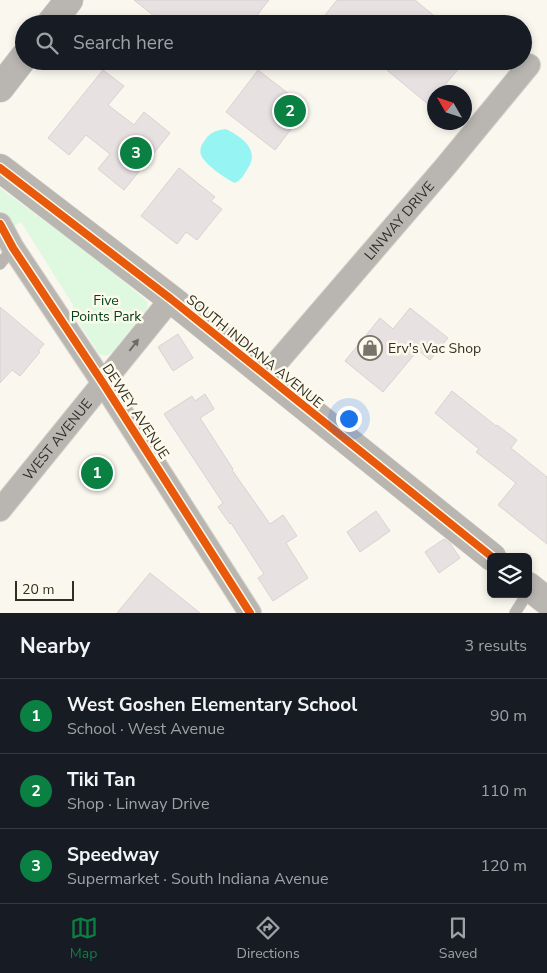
<!DOCTYPE html>
<meta charset="utf-8">
<style>
:root{--surface:#171b24;--page:#20242c;--text:#f1f3f6;--muted:#9ea1a6;--line:#363941;--accent:#0b8043}
body{margin:0;font-family:"Nunito Sans",sans-serif;background:var(--page);color:var(--text)}
.controls{position:absolute;right:15px;bottom:15px;display:grid;overflow:hidden;border-radius:8px;box-shadow:0 2px 8px #0003}
.controls button{width:45px;height:45px;display:grid;place-items:center;padding:0;border:0;border-bottom:1px solid var(--line);background:var(--surface);color:var(--text);font:25px sans-serif}
.compass{position:absolute;left:427px;top:85px;width:45px;height:45px;border-radius:50%;background:var(--surface);box-shadow:0 2px 8px #0003;rotate:309deg}
.scale{position:absolute;left:15px;bottom:12px;width:59px;box-sizing:border-box;padding-left:5px;border:2px solid #312e24;border-top:0;font-size:14px;line-height:18px;white-space:nowrap;color:#312e24;-webkit-text-stroke:4px #fefaeb;paint-order:stroke}
.you{position:absolute;left:348px;top:418px;width:18px;height:18px;margin:-12px;border:4px solid #fff;border-radius:50%;background:#1a73e8;box-shadow:0 0 0 8px #1a73e833}
.badge{display:grid;place-items:center;width:32px;height:32px;border-radius:50%;background:var(--accent);color:#fff;font-size:16px;font-weight:700}
.pin{position:absolute;translate:-50% -50%;border:2px solid #fff;box-shadow:0 1px 5px #0006}
.list{margin:0;padding:0;list-style:none}
h2{display:flex;justify-content:space-between;align-items:center;height:65px;margin:0;padding:0 20px;font-size:21px}
h2 small{font-size:16px;font-weight:400;color:var(--muted)}
.list li{display:grid;grid-template-columns:32px 1fr auto;gap:15px;align-items:center;box-sizing:border-box;height:75px;padding:0 20px;border-top:1px solid var(--line)}
.list b{display:block;font-size:19px;white-space:nowrap}
.list p{margin:0;font-size:16px;white-space:nowrap;color:var(--muted)}
.list em{font-size:16px;font-style:normal;color:var(--muted)}
.icon{flex:none;width:28px;height:28px;fill:none;stroke:currentColor;stroke-width:2;stroke-linecap:round;stroke-linejoin:round}
.map{position:relative;flex:none;width:547px;height:613px;overflow:hidden}
.search{position:absolute;background:var(--surface);box-shadow:0 2px 8px #0003;left:15px;right:15px;top:15px;height:55px;display:flex;align-items:center;gap:12px;box-sizing:border-box;padding:0 18px;border-radius:28px;color:var(--muted);font-size:19px}
.sheet{height:290px;background:var(--surface)}
nav{display:flex;justify-content:space-around;align-items:center;box-sizing:border-box;height:70px;border-top:1px solid var(--line);background:var(--surface);font-size:14px;color:var(--muted)}
nav a{display:grid;justify-items:center;gap:2px}
nav .on{color:var(--accent)}
.map>svg:first-child{display:block}
.green{fill:#dff9e1}
.water{fill:#96f5f2}
.building{fill:#e8e1e1;stroke:#d8d2d1}
.lines{fill:none;stroke-linecap:round;stroke-linejoin:round}
.service-casing{stroke:#d5d2cb;stroke-width:12}
.minor-casing{stroke:#d5d2cb;stroke-width:24}
.tertiary-casing{stroke:#d5d2cb;stroke-width:29}
.service{stroke:#b9b6b2;stroke-width:11}
.minor{stroke:#b9b6b2;stroke-width:22}
.tertiary{stroke:#b9b6b2;stroke-width:28}
.cycleway-casing{stroke:#fefaeb;stroke-width:11}
.cycleway{stroke:#e8590c;stroke-width:8}
.oneway{fill:#6e6b64}
.labels{text-anchor:middle;stroke-width:5;stroke-linejoin:round;paint-order:stroke}
.street-label{font-size:14px;fill:#312e24;stroke:#fefaeb}
.park-label{font-size:14px;fill:#00431e;stroke:#fefaeb}
.poi-label{font-size:14px;fill:#312e24;stroke:#fefaeb;text-anchor:start}
</style>
<div class="map">
<svg width="547" height="613" viewBox="0 0 547 613">
<rect width="100%" height="100%" fill="#faf7ef"/>
<path class="green" d="M 0,188 L 90,254 L 148,302 L 147,309 L 112,352 L 106,356 L 99,354 L 72,312 L 73,305 L 21,222 L 11,228 L 0,215 Z"/>
<path class="water" d="M 226,129 C 242,137 260,150 248,168 C 243,176 243,178 235,183 C 226,179 204,164 201,155 C 199,149 202,144 205,140 C 210,132 217,130 226,129 Z"/>
<path class="building" d="M 134,0 L 269,0 L 250,24 L 164,24 Z
M 337,0 L 415,0 L 444,24 L 318,24 Z
M 376,61 L 465,61 L 439,92 L 434,92 L 434,98 L 429,105 Z
M 103,70 L 124,86 L 108,105 L 134,125 L 144,112 L 170,133 L 124,190 L 98,169 L 110,154 L 86,135 L 69,155 L 48,138 Z
M 258,70 L 307,108 L 275,150 L 226,112 Z
M 179,168 L 215,197 L 211,201 L 222,209 L 197,240 L 186,232 L 177,244 L 141,216 Z
M 0,307 L 44,344 L 38,351 L 40,352 L 20,376 L 12,370 L 0,383 Z
M 410,308 L 448,338 L 430,360 L 418,350 L 383,392 L 345,361 L 380,318 L 393,329 Z
M 178,334 L 193,358 L 173,371 L 158,347 Z
M 452,391 L 496,426 L 497,425 L 517,440 L 511,448 L 547,477 L 547,544 L 498,505 L 516,483 L 476,452 L 479,449 L 435,413 Z
M 205,394 L 214,409 L 200,418 L 233,469 L 232,470 L 270,524 L 283,515 L 297,536 L 286,543 L 308,578 L 273,601 L 258,578 L 264,574 L 231,523 L 230,524 L 218,507 L 223,503 L 164,414 L 192,396 L 195,401 Z
M 376,511 L 390,531 L 360,552 L 347,532 Z
M 444,539 L 450,543 L 460,558 L 439,573 L 425,552 Z
M 150,573 L 200,613 L 117,613 Z"/>
<g class="lines">
<defs>
<path id="service" d="M 0,264 L 13,248
M 515,613 L 527,594"/>
<g id="minor">
<path d="M 0,224 L 13,248 L 103,383 L 250,613"/>
<path id="s1" d="M 266,375 L 445,167 L 529,65"/>
<path id="s2" d="M 0,510 L 171,299"/>
</g>
<path id="tertiary" d="M 50,24 L 69,0
M 0,88 L 24,57
M 0,168 L 171,299 L 492,557
M 528,586 L 547,601"/>
</defs>
<use href="#service" class="service-casing"/>
<use href="#minor" class="minor-casing"/>
<use href="#tertiary" class="tertiary-casing"/>
<use href="#service" class="service"/>
<use href="#minor" class="minor"/>
<use href="#tertiary" class="tertiary"/>
<defs>
<path id="cycleway" d="M 0,168 L 171,299 L 492,557
M 0,224 L 13,248 L 103,383 L 250,613"/>
</defs>
<use href="#cycleway" class="cycleway-casing"/>
<use href="#cycleway" class="cycleway"/>
</g>
<defs><path id="oneway-solid" d="M-6-.8H1V-3.2L6.5 0L1 3.2V.8H-6Z" transform="scale(1.25)"/></defs>
<use class="oneway" href="#oneway-solid" transform="translate(134 345) rotate(-52)"/>
<defs>
<symbol id="shop-ring" viewBox="-11 -11 22 22"><circle r="9.5" fill="#fefaeb" stroke="#77746b" stroke-width="1.5"/><path d="M-5-2.5h2.3a2.7 3.5 0 0 1 5.4 0H5L5.5 6h-11ZM-1.5-2.5h3a1.5 2.3 0 0 0-3 0Z" fill="#77746b"/></symbol>
</defs>
<g fill-rule="evenodd">
<use href="#shop-ring" x="356" y="334" width="28" height="28"/>
</g>
<g class="labels">
<g class="street-label">
<text dy="5" stroke="none"><textPath href="#s1" startOffset="204">LINWAY DRIVE</textPath></text>
<text transform="translate(255 351) rotate(39)" y="5">SOUTH INDIANA AVENUE</text>
<text transform="translate(136 411) rotate(57)" y="5">DEWEY AVENUE</text>
<text dy="5" stroke="none"><textPath href="#s2" startOffset="91">WEST AVENUE</textPath></text>
</g>
<g class="park-label">
<text x="106" y="305">Five<tspan x="106" dy="16">Points Park</tspan></text>
</g>
<g class="poi-label">
<text x="388" y="353">Erv's Vac Shop</text>
</g>
</g>
</svg>
<div class="controls">
<button><svg class="icon" aria-label="layers" viewBox="0 0 24 24"><path d="M12 4l9 5-9 5-9-5zM3 14l9 5 9-5"/></svg></button>
</div>
<svg class="compass" viewBox="-18 -18 36 36"><path d="M0-13l5 13h-10z" fill="#e53935"/><path d="M0 13l5-13h-10z" fill="#9ea1a6"/></svg>
<div class="scale">20 m</div>
<div class="you"></div>
<div class="pin badge" style="left:97px;top:473px">1</div>
<div class="pin badge" style="left:290px;top:111px">2</div>
<div class="pin badge" style="left:136px;top:153px">3</div>
<div class="search"><svg class="icon" aria-label="search" viewBox="0 0 24 24"><circle cx="10" cy="10" r="6"/><path d="M15 15l6 6"/></svg>Search here</div>
</div>
<section class="sheet">
<h2>Nearby<small>3 results</small></h2>
<ul class="list">
<li><span class="badge">1</span><div><b>West Goshen Elementary School</b><p>School · West Avenue</p></div><em>90 m</em></li>
<li><span class="badge">2</span><div><b>Tiki Tan</b><p>Shop · Linway Drive</p></div><em>110 m</em></li>
<li><span class="badge">3</span><div><b>Speedway</b><p>Supermarket · South Indiana Avenue</p></div><em>120 m</em></li>
</ul>
</section>
<nav>
<a class="on"><svg class="icon" aria-label="map" viewBox="0 0 24 24"><path d="M3 6l6-2 6 2 6-2v14l-6 2-6-2-6 2zM9 4v14M15 6v14"/></svg>Map</a>
<a><svg class="icon" aria-label="directions" viewBox="0 0 24 24"><path d="M12 3l9 9-9 9-9-9zM9 14v-3h6M13 9l2 2-2 2"/></svg>Directions</a>
<a><svg class="icon" aria-label="saved" viewBox="0 0 24 24"><path d="M7 4h10v16l-5-4-5 4z"/></svg>Saved</a>
</nav>
